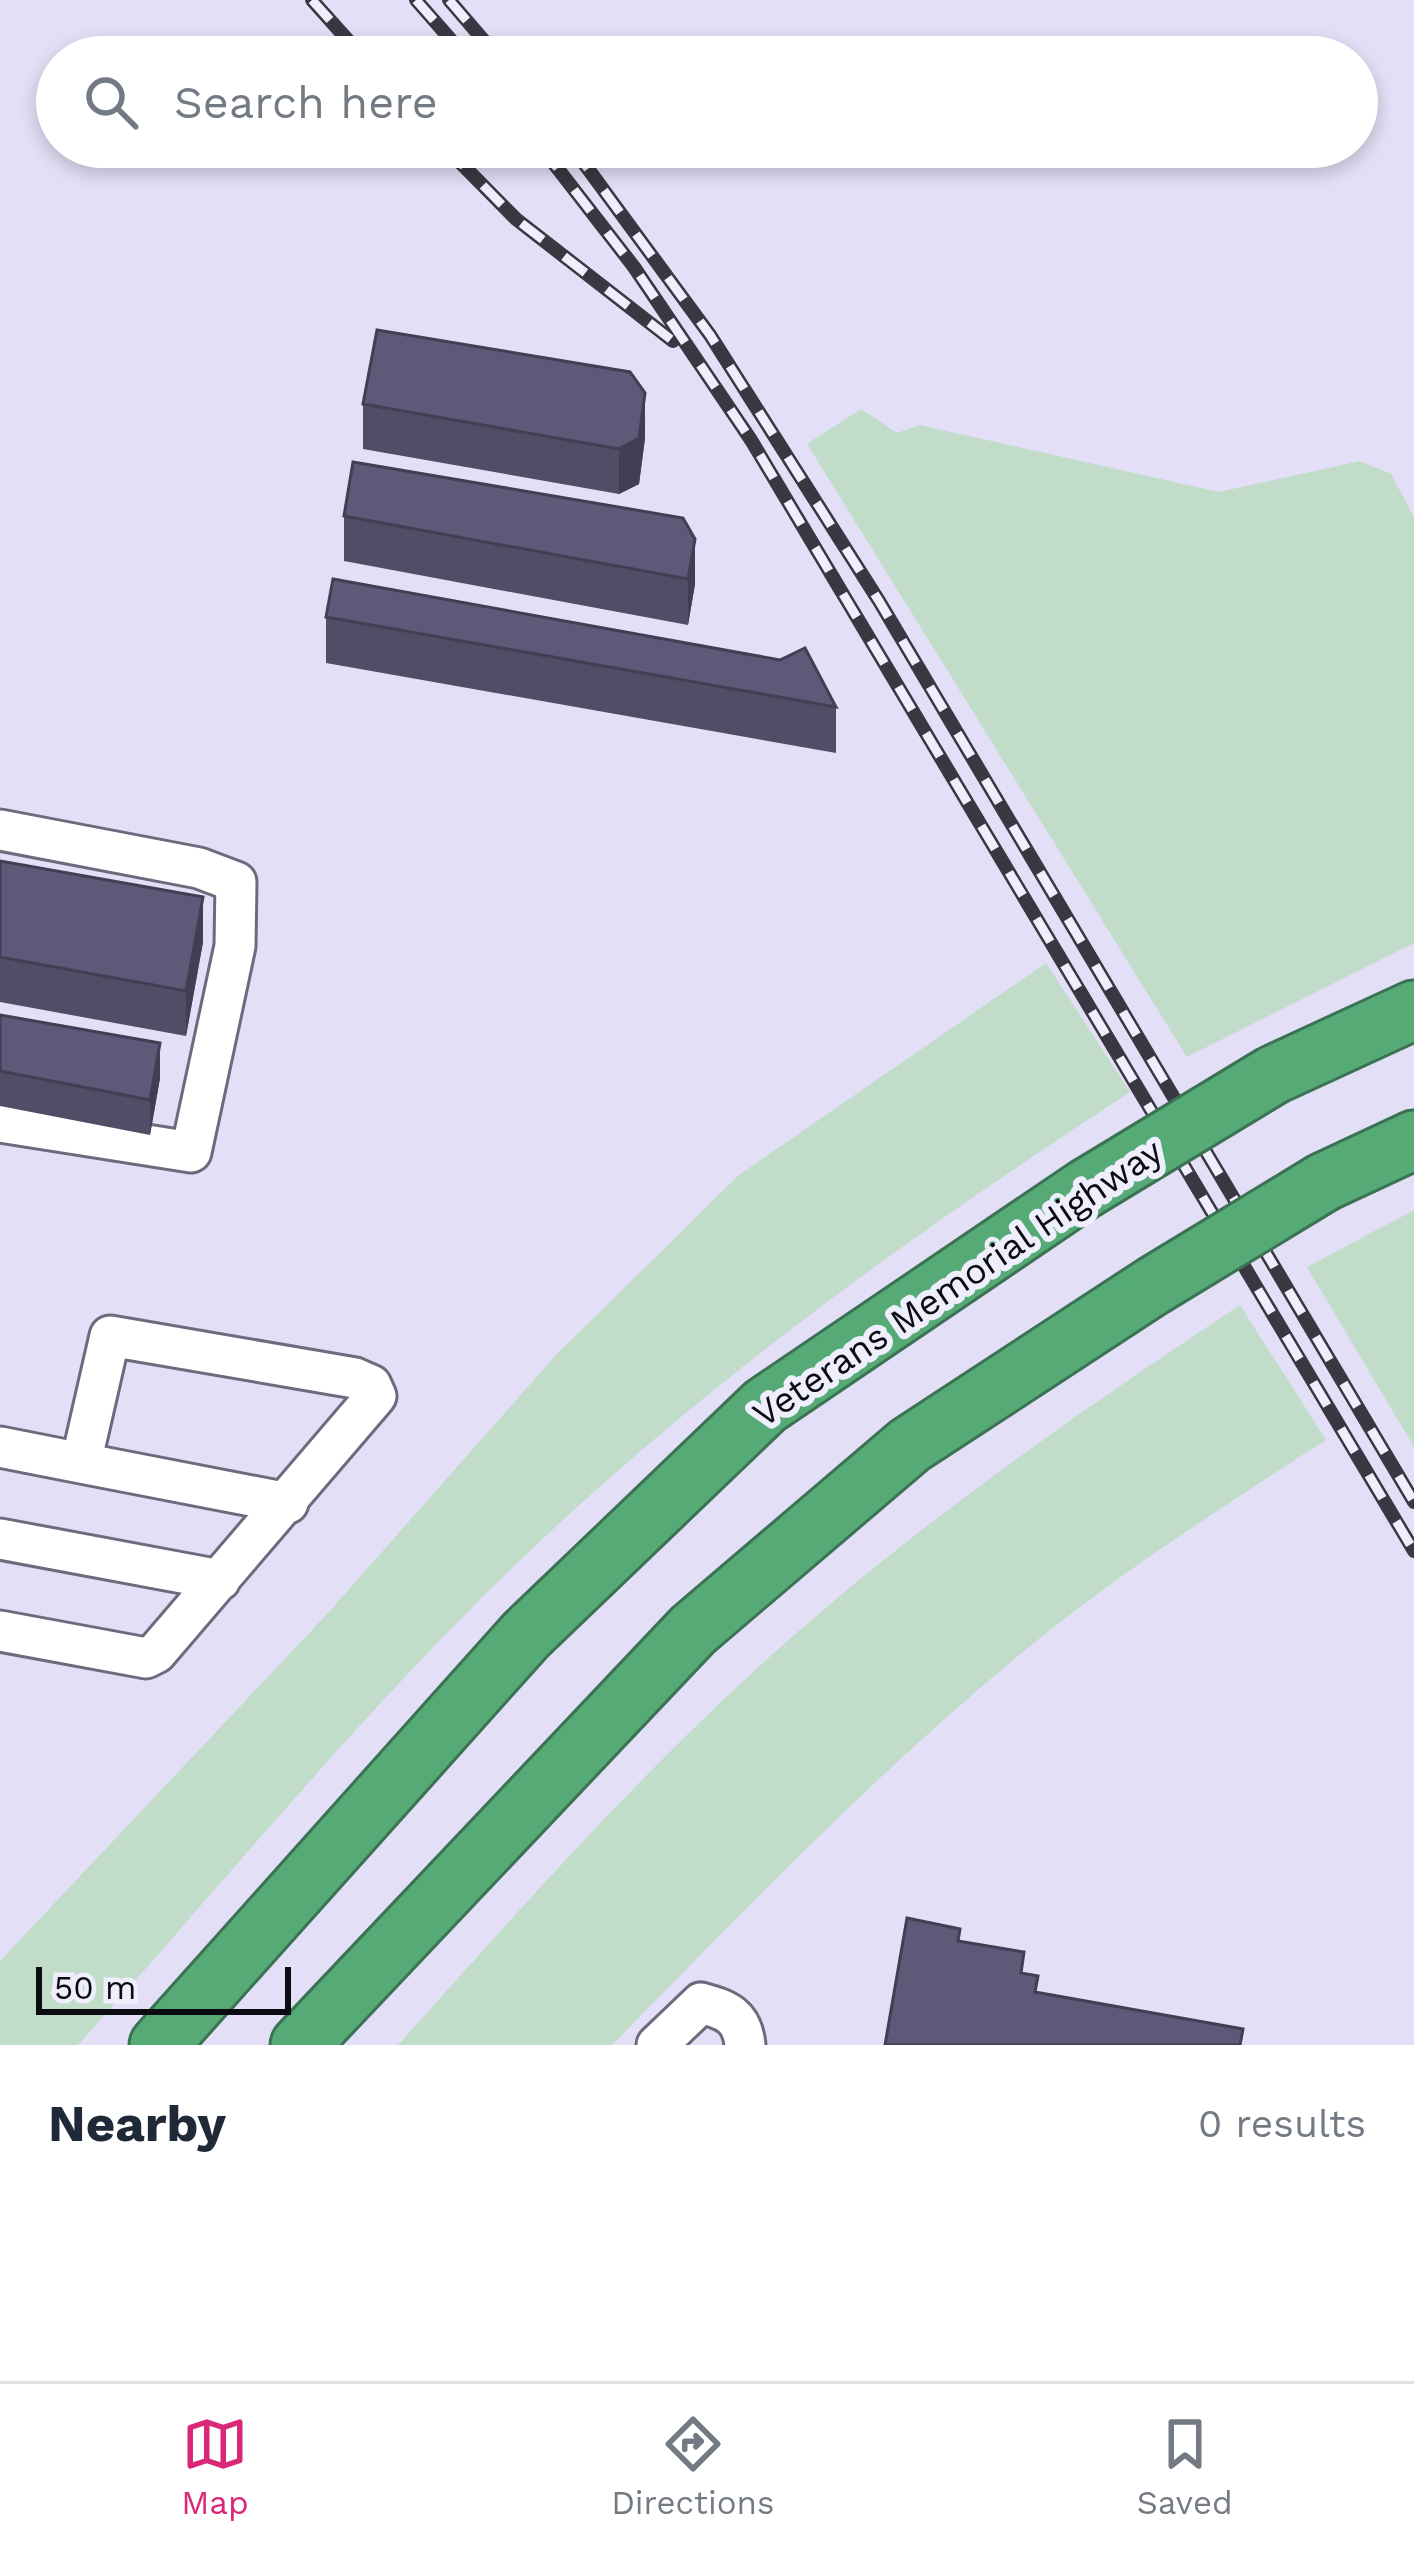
<!DOCTYPE html>
<style>
:root{--surface:#fff;--page:#f2f2f3;--text:#1f2937;--muted:#747a83;--line:#e0e1e3;--accent:#db2777}
body{margin:0;font-family:"Work Sans",sans-serif;background:var(--page);color:var(--text)}
.scale{position:absolute;left:36px;bottom:30px;width:255px;box-sizing:border-box;padding-left:12px;border:6px solid #0c0b12;border-top:0;font-size:33px;line-height:42px;white-space:nowrap;color:#0c0b12;-webkit-text-stroke:9px #efeefc;paint-order:stroke}
.list{margin:0;padding:0;list-style:none}
h2{display:flex;justify-content:space-between;align-items:center;height:156px;margin:0;padding:0 48px;font-size:51px}
h2 small{font-size:39px;font-weight:400;color:var(--muted)}
.icon{flex:none;width:66px;height:66px;fill:none;stroke:currentColor;stroke-width:2;stroke-linecap:round;stroke-linejoin:round}
.map{position:relative;flex:none;width:1414px;height:2045px;overflow:hidden}
.search{position:absolute;background:var(--surface);box-shadow:0 6px 18px #0003;left:36px;right:36px;top:36px;height:132px;display:flex;align-items:center;gap:30px;box-sizing:border-box;padding:0 42px;border-radius:66px;color:var(--muted);font-size:45px}
.sheet{height:336px;background:var(--surface)}
nav{display:flex;justify-content:space-around;align-items:center;box-sizing:border-box;height:168px;border-top:3px solid var(--line);background:var(--surface);font-size:33px;color:var(--muted)}
nav a{display:grid;justify-items:center;gap:6px}
nav .on{color:var(--accent)}
.map>svg:first-child{display:block}
.green{fill:#c1ddca}
.lines{fill:none;stroke-linecap:round;stroke-linejoin:round}
.minor-casing{stroke:#6d6a7e;stroke-width:45}
.highway-casing{stroke:#3b7253;stroke-width:63}
.minor{stroke:#fff;stroke-width:39}
.highway{stroke:#55aa76;stroke-width:57}
.rail-casing{stroke:#393842;stroke-width:14}
.rail{stroke:#efeefc;stroke-width:9;stroke-dasharray:27;stroke-linecap:butt}
.highway-bridge-casing{stroke:#3b7253;stroke-width:63;stroke-linecap:butt}
.highway-bridge{stroke:#55aa76;stroke-width:57}
.wall{fill:#514d67}
.shaded-wall{fill:#423e54}
.building{fill:#5e5978;stroke:#423e54;stroke-width:3}
.labels{text-anchor:middle;stroke-width:12;stroke-linejoin:round;paint-order:stroke}
.street-label{font-size:36px;fill:#0c0b12;stroke:#efeefc}
</style>
<div class="map">
<svg width="1414" height="2045" viewBox="0 0 1414 2045">
<rect width="100%" height="100%" fill="#e2dff6"/>
<path class="green" d="M 861,409 L 897,433 L 920,425 L 1219,492 L 1360,461 L 1391,474 L 1414,517 L 1414,943 L 1187,1057 L 807,444 Z
M 1046,963 L 1130,1092 C 920,1229 714,1376 532,1549 C 371,1701 226,1880 78,2045 L 0,2045 L 0,1961 L 328,1613 L 555,1356 L 739,1175 Z
M 1414,1210 L 1414,1447 L 1307,1267 Z
M 1240,1305 L 1326,1440 C 1219,1509 1111,1578 1013,1660 C 871,1778 742,1913 612,2045 L 398,2045 C 519,1910 640,1773 775,1652 C 919,1523 1079,1412 1240,1305 Z"/>
<g class="lines">
<defs>
<path id="minor" d="M 0,830 L 199,868 L 236,882 L 235,946 L 191,1152 L 0,1122
M 0,1447 L 81,1463 L 110,1336 L 355,1378 L 371,1385 L 376,1396 L 156,1653 L 146,1658 L 0,1631
M 81,1463 L 288,1503
M 0,1539 L 220,1580
M 657,2045 L 701,2003 C 727,2010 742,2016 745,2045"/>
<path id="highway" d="M 1273,1075 L 1414,1010
M 1324,1182 L 1414,1140
M 159,2045 L 526,1635 L 765,1406 L 1085,1189
M 300,2045 L 693,1630 L 910,1445 L 1153,1286"/>
</defs>
<use href="#minor" class="minor-casing"/>
<use href="#highway" class="highway-casing"/>
<use href="#minor" class="minor"/>
<use href="#highway" class="highway"/>
<defs>
<path id="rail" d="M 312,0 L 363,57
M 416,0 L 466,57
M 449,0 L 498,57
M 445,147 L 516,219 L 673,341
M 541,147 L 634,267 L 751,440 L 1414,1551
M 572,147 L 710,335 L 879,601 L 1414,1502"/>
</defs>
<use href="#rail" class="rail-casing"/>
<use href="#rail" class="rail"/>
<defs>
<path id="highway-bridge" d="M 1085,1189 L 1273,1075
M 1153,1286 L 1324,1182"/>
</defs>
<use href="#highway-bridge" class="highway-bridge-casing"/>
<use href="#highway-bridge" class="highway-bridge"/>
</g>
<path class="wall" d="M 363,404 L 645,438 L 639,484 L 619,494 L 363,449 Z
M 344,516 L 683,518 L 695,584 L 688,625 L 344,561 Z
M 326,617 L 836,707 L 836,753 L 326,663 Z
M 0,861 L 203,942 L 186,1036 L 0,1002 Z
M 0,1015 L 160,1078 L 150,1135 L 0,1106 Z"/>
<path class="shaded-wall" d="M 645,393 L 645,438 L 639,484 L 619,494 L 619,449 Z
M 695,539 L 695,584 L 688,625 L 688,579 Z
M 203,897 L 203,942 L 186,1036 L 186,991 Z
M 160,1043 L 160,1078 L 150,1135 L 150,1100 Z"/>
<path class="building" d="M 377,330 L 630,372 L 645,393 L 639,438 L 619,449 L 363,404 Z
M 353,462 L 683,518 L 695,539 L 688,579 L 344,516 Z
M 333,579 L 780,660 L 805,648 L 836,707 L 326,617 Z
M 0,861 L 203,897 L 186,991 L 0,957 Z
M 0,1015 L 160,1043 L 150,1100 L 0,1071 Z
M 907,1918 L 960,1929 L 958,1941 L 1024,1952 L 1021,1973 L 1038,1976 L 1035,1992 L 1243,2029 L 1240,2045 L 885,2045 Z"/>
<g class="labels">
<g class="street-label">
<text transform="translate(957 1282) rotate(-34)" y="13">Veterans Memorial Highway</text>
</g>
</g>
</svg>
<div class="scale">50 m</div>
<div class="search"><svg class="icon" aria-label="search" viewBox="0 0 24 24"><circle cx="10" cy="10" r="6"/><path d="M15 15l6 6"/></svg>Search here</div>
</div>
<section class="sheet">
<h2>Nearby<small>0 results</small></h2>
<ul class="list">
</ul>
</section>
<nav>
<a class="on"><svg class="icon" aria-label="map" viewBox="0 0 24 24"><path d="M3 6l6-2 6 2 6-2v14l-6 2-6-2-6 2zM9 4v14M15 6v14"/></svg>Map</a>
<a><svg class="icon" aria-label="directions" viewBox="0 0 24 24"><path d="M12 3l9 9-9 9-9-9zM9 14v-3h6M13 9l2 2-2 2"/></svg>Directions</a>
<a><svg class="icon" aria-label="saved" viewBox="0 0 24 24"><path d="M7 4h10v16l-5-4-5 4z"/></svg>Saved</a>
</nav>
